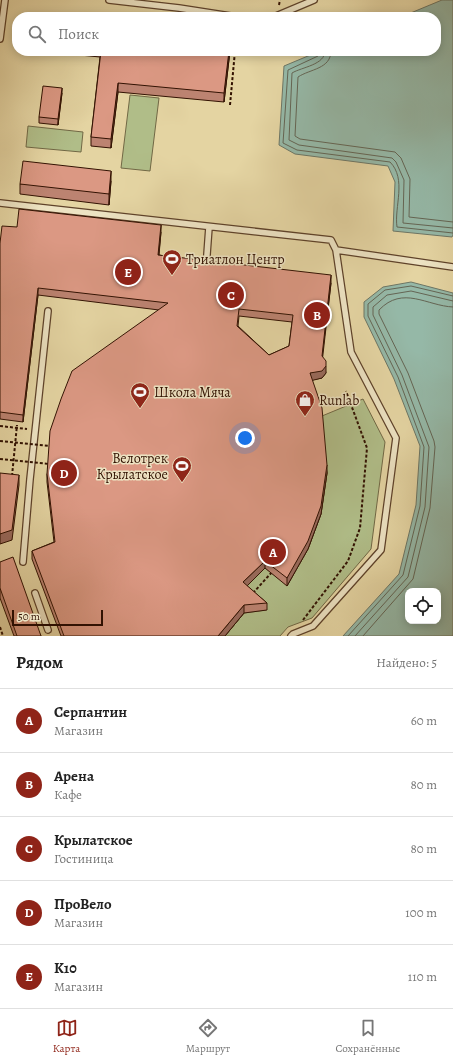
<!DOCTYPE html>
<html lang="ru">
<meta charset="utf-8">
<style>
:root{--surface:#fff;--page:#f2f2f2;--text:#222;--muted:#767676;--line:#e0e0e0;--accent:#8f2418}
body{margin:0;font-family:Alegreya,serif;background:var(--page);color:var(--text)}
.controls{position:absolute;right:12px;bottom:12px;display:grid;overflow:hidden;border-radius:8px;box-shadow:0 2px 10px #0003}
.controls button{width:36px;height:36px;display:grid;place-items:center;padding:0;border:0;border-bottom:1px solid var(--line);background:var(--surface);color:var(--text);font:20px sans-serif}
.scale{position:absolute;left:12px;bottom:10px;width:91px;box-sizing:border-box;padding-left:4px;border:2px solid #321202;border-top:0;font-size:11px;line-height:14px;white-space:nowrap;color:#321202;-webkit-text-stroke:3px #ede3c3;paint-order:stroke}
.you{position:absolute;left:245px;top:438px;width:14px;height:14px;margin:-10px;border:3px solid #fff;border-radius:50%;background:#1a73e8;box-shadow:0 0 0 6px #1a73e833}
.badge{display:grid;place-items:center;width:26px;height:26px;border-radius:50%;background:var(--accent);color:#fff;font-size:13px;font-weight:700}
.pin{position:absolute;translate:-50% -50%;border:2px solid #fff;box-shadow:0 1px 4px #0006}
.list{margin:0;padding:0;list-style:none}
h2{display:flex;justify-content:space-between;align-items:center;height:52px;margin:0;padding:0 16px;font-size:17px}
h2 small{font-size:13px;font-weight:400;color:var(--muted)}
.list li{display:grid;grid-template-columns:26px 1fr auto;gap:12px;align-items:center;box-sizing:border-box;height:64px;padding:0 16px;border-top:1px solid var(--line)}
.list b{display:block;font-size:15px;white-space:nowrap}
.list p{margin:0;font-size:13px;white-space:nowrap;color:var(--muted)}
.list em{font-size:13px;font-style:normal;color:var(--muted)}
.icon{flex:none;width:22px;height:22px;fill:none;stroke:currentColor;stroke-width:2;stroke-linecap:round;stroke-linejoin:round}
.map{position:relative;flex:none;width:453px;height:636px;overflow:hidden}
.search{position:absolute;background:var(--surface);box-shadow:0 2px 10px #0003;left:12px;right:12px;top:12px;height:44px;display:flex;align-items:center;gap:10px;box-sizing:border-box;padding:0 14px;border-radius:16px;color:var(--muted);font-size:15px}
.sheet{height:372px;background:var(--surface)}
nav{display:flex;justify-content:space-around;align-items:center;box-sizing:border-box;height:56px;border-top:1px solid var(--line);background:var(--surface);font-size:11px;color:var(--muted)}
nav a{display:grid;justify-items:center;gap:2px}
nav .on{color:var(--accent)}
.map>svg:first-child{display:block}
.green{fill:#b0bd88;stroke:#716845}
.water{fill:#95b8a7;stroke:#6d7665;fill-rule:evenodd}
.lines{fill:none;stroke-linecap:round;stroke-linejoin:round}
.shore{stroke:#646554;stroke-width:1}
.service-casing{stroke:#5e422a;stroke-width:8}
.path{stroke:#321202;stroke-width:2;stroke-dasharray:3 2;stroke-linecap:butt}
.service{stroke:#ede3c3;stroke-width:5.5}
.path-bridge{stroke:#321202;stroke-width:2;stroke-dasharray:3 2;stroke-linecap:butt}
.wall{fill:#bc8371;stroke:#321202;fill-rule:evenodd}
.shaded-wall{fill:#996a5c;stroke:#321202}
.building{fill:#db9883;stroke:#321202;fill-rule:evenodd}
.labels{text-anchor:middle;stroke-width:3;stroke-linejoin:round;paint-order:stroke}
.poi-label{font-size:14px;fill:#321202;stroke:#ede3c3;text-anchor:start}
</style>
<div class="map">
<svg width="453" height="636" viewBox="0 0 453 636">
<rect width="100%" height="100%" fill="#e4d4a2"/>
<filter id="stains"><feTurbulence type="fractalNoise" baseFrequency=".005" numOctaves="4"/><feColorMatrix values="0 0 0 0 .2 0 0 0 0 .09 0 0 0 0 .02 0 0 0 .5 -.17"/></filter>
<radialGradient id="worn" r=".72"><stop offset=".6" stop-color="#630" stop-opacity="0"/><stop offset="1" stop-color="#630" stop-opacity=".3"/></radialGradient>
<path class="green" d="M 130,95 L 159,98 L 150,171 L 121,168 Z
M 28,126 L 83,132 L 81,152 L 26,147 Z
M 363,399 L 385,442 L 371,549 L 312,618 L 288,627 L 280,636 L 225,636 L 244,613 L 266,610 L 243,590 L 265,568 L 287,585 L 308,549 L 321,514 L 327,473 L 322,416 Z"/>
<path class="water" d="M 442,0 L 453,0 L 453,235 L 452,237 L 393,231 L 395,182 L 388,166 L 295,154 L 279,145 L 284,66 L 320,51 L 436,51 L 436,17 L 401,17 Z
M 411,282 L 453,293 L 453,636 L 343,636 L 399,574 L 416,505 L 420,446 L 394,379 L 364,317 L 364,302 L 383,287 ZM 408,591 L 438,591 L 438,621 L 408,621 Z"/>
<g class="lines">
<path class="shore" d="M 320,51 L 318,56 L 288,70 L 283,143 L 297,150 L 390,162 C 407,179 394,207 397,227 L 453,233
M 325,51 C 325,65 302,67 292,73 L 289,140 L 299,145 L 392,158 L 396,162 L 404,180 L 403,223 L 453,228
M 331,51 C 331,69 310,69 298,77 L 295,136 L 300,139 L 395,152 L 401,158 L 410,179 L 409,217 L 453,222
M 348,636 L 403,575 L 420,506 L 424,447 L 398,377 L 368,316 L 368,304 L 385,290 L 411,286 L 453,296
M 355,636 L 408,577 L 425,507 L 429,447 L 402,375 L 373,315 L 373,307 L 387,295 L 411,291 L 453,301
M 363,636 L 413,579 L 430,508 L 435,447 L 434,441 L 408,373 L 379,314 L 379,310 C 403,285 427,306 453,307"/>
<defs>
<path id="service" d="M 109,0 L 179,8 L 237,17
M 270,17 L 276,16 L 314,0
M 0,39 L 5,0
M 0,203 L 331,240 L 336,250 L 351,352 L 396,438 L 381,550 L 313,626 L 293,634 L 291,636
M 336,250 L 453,267
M 206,268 L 209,227
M 23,562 L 30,479 L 48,311
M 35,593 L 48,630"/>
</defs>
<use href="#service" class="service-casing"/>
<path class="path" d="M 279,5 L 280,0
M 230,105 L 235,51
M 0,426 L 27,429
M 253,593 L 273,571
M 303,620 L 348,561 L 360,528 L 367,448 L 346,391
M 0,627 L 3,636"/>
<use href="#service" class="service"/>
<path class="path-bridge" d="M 0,441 L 51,446
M 0,459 L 49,464
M 12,476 L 17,425"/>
</g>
<path class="wall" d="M 49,51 L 230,51 L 224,102 L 118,92 L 111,148 L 91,146 L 91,137 L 100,57 L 49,52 Z
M 62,93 L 58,125 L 39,123 L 39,117 Z
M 111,181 L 109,205 L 20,194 L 20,184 Z
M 17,227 L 161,232 L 159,255 L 202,263 L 205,265 L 331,283 L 322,357 L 326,373 L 322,378 L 312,380 L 327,473 L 321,514 L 308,549 L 287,586 L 265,568 L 247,586 L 267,603 L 267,610 L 244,613 L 225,636 L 61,636 L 32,559 L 32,551 L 54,542 L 47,482 L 47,474 L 159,310 L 38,295 L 23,422 L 0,419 L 0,243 ZM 239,316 L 292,322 L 289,346 L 269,355 L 238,326 Z
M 0,562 L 41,636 L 14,636 L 0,598 Z"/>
<path class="shaded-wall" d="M 229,51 L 230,51 L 224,102 L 224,93 Z
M 118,83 L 118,92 L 111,148 L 111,139 Z
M 62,88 L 62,93 L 58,125 L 58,119 Z
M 111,171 L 111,181 L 109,205 L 109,194 Z
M 161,225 L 161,232 L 158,262 L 158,255 Z
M 331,275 L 331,283 L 322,363 L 322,356 Z
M 38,288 L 38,295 L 23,422 L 23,415 Z
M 326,366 L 326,373 L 322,378 L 310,381 L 310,373 Z
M 327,465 L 327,473 L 321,514 L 308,549 L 287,586 L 287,578 Z
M 19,475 L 19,485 L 12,540 L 0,544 L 0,534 Z
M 265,561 L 265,568 L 243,590 L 243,582 Z
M 244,605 L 244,613 L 225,636 L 218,636 Z"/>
<path class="building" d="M 101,51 L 229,51 L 224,93 L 118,83 L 111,139 L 91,137 Z
M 43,86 L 62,88 L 58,119 L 39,117 Z
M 23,161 L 111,171 L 109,194 L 20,184 Z
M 19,209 L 161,225 L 158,255 L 202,260 L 202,263 L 205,265 L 208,264 L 210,261 L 331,275 L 322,356 L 326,361 L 326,366 L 322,371 L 310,373 L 322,408 L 327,465 L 321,506 L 308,541 L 287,578 L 265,561 L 243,582 L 267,603 L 244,605 L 218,636 L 64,636 L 32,551 L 55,542 L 47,474 L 50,431 L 61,399 L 72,371 L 168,303 L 38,288 L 23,415 L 0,412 L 0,243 L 2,226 L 17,227 ZM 239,309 L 293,315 L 289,346 L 269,355 L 237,326 Z
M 0,473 L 19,475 L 12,530 L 0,534 Z
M 13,557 L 41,636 L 17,636 L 0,588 L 0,562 Z"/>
<defs>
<symbol id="stadium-pin" viewBox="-11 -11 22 30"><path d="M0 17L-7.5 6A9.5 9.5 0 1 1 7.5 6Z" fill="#8f2418" stroke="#ede3c3"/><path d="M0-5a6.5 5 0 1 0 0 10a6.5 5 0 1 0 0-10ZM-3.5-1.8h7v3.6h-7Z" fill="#fff"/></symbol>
<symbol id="shop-pin" viewBox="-11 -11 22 30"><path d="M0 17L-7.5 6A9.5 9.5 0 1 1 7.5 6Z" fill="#8f2418" stroke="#ede3c3"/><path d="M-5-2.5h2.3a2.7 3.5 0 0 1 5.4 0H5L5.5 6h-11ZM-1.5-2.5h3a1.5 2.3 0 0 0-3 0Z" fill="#fff"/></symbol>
</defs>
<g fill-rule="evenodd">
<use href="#stadium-pin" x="161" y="248" width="22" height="30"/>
<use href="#stadium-pin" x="129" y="381" width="22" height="30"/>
<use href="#shop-pin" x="294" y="389" width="22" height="30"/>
<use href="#stadium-pin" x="171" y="455" width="22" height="30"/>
</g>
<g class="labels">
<g class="poi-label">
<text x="186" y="264">Триатлон Центр</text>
<text x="154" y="397">Школа Мяча</text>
<text x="319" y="405">Runlab</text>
<text x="168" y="463" text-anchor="end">Велотрек<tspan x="168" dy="16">Крылатское</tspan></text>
</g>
</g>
<rect width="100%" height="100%" filter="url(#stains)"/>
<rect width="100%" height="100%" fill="url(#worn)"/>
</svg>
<div class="controls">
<button><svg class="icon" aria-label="locate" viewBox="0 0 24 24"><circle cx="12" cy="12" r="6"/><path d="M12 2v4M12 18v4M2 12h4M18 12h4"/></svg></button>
</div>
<div class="scale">50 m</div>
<div class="you"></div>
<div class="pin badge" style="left:273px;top:552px">A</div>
<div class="pin badge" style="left:317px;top:315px">B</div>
<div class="pin badge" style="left:231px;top:295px">C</div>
<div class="pin badge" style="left:64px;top:473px">D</div>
<div class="pin badge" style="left:128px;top:272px">E</div>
<div class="search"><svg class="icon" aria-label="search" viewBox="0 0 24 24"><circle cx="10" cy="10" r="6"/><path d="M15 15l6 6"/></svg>Поиск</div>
</div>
<section class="sheet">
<h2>Рядом<small>Найдено: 5</small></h2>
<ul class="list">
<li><span class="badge">A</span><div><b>Серпантин</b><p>Магазин</p></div><em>60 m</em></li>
<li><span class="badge">B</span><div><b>Арена</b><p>Кафе</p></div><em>80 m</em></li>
<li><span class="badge">C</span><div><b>Крылатское</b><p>Гостиница</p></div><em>80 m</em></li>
<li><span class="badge">D</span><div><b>ПроВело</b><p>Магазин</p></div><em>100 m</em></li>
<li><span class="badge">E</span><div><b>K10</b><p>Магазин</p></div><em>110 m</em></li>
</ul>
</section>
<nav>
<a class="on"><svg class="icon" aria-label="map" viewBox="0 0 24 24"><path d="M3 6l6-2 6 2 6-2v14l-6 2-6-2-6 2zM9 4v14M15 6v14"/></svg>Карта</a>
<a><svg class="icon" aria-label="directions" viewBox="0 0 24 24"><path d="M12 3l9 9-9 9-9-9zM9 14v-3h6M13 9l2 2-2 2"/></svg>Маршрут</a>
<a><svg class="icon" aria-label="saved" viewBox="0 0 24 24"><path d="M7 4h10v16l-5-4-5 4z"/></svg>Сохранённые</a>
</nav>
